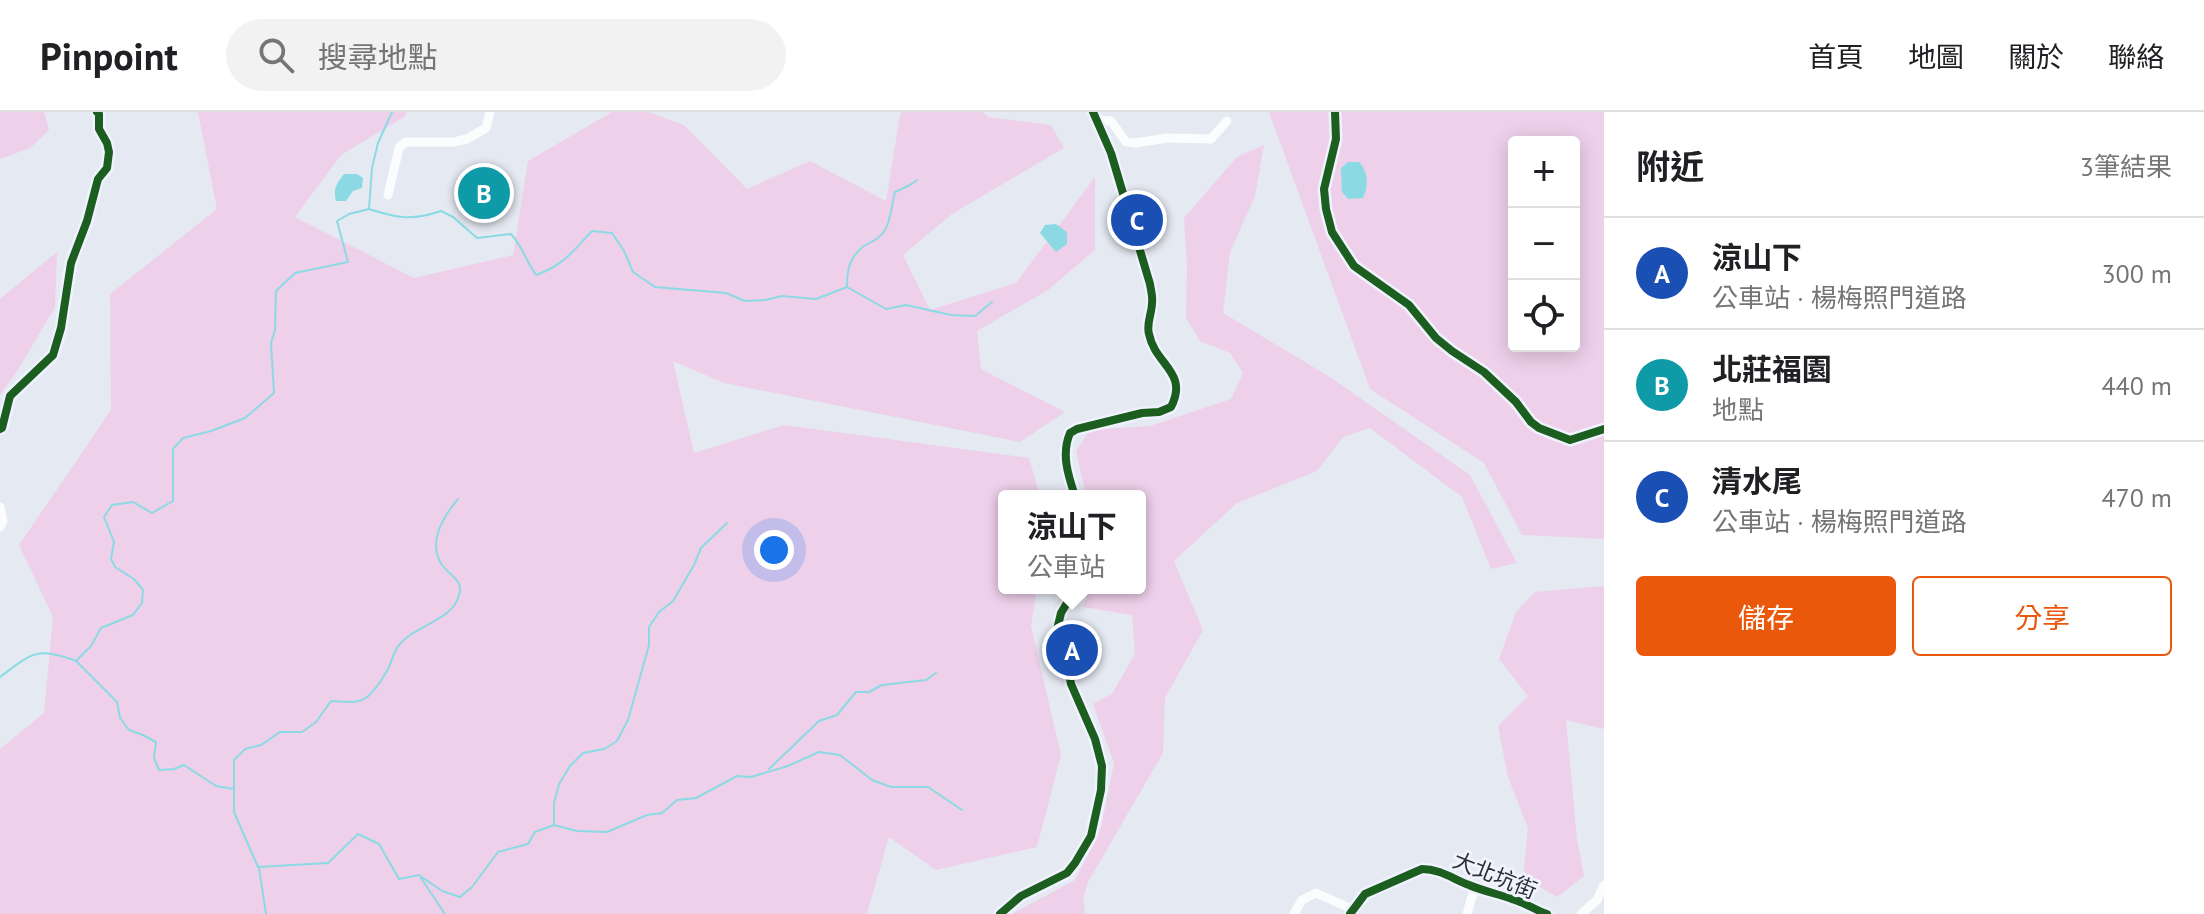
<!DOCTYPE html>
<html lang="zh-TW">
<meta charset="utf-8">
<style>
:root{--surface:#fff;--page:#f2f2f2;--text:#202124;--muted:#757577;--line:#e0e0e0;--accent:#ea580c}
body{margin:0;font-family:"PT Sans","Noto Sans TC",sans-serif;background:var(--page);color:var(--text)}
.controls{position:absolute;right:24px;top:24px;display:grid;overflow:hidden;border-radius:8px;box-shadow:0 4px 20px #0003}
.controls button{width:72px;height:72px;display:grid;place-items:center;padding:0;border:0;border-bottom:2px solid var(--line);background:var(--surface);color:var(--text);font:40px sans-serif}
.you{position:absolute;left:774px;top:438px;width:28px;height:28px;margin:-20px;border:6px solid #fff;border-radius:50%;background:#1a73e8;box-shadow:0 0 0 12px #1a73e833}
.badge{display:grid;place-items:center;width:52px;height:52px;border-radius:50%;background:var(--accent);color:#fff;font-size:26px;font-weight:700}
.pin{position:absolute;translate:-50% -50%;border:4px solid #fff;box-shadow:0 2px 8px #0006}
.popup{position:absolute;left:998px;top:378px;width:148px;height:104px;box-sizing:border-box;display:grid;place-content:center;border-radius:8px;background:var(--surface);filter:drop-shadow(0 2px 6px #0005);font-size:26px;white-space:nowrap;color:var(--muted)}
.popup b{font-size:30px;color:var(--text)}
.popup::after{content:'';position:absolute;left:50%;top:100%;margin-left:-16px;border:16px solid transparent;border-top-color:var(--surface)}
.list{margin:0;padding:0;list-style:none}
h2{display:flex;justify-content:space-between;align-items:center;height:104px;margin:0;padding:0 32px;font-size:34px}
h2 small{font-size:26px;font-weight:400;color:var(--muted)}
.list li{display:grid;grid-template-columns:52px 1fr auto;gap:24px;align-items:center;box-sizing:border-box;height:112px;padding:0 32px;border-top:2px solid var(--line)}
.list b{display:block;font-size:30px;white-space:nowrap}
.list p{margin:0;font-size:26px;white-space:nowrap;color:var(--muted)}
.list em{font-size:26px;font-style:normal;color:var(--muted)}
.actions{display:flex;gap:16px;padding:24px 32px}
.actions a{flex:1;padding:18px 0;border:2px solid var(--accent);border-radius:8px;text-align:center;font-size:28px;color:var(--accent)}
.actions .main{background:var(--accent);color:#fff}
.icon{flex:none;width:44px;height:44px;fill:none;stroke:currentColor;stroke-width:2;stroke-linecap:round;stroke-linejoin:round}
.map{position:relative;flex:none;width:1604px;height:802px;overflow:hidden}
header{display:flex;align-items:center;gap:48px;box-sizing:border-box;height:112px;padding:0 40px;background:var(--surface);border-bottom:2px solid var(--line)}
header strong{font-size:38px}
nav{display:flex;gap:44px;margin-inline-start:auto;font-size:28px}
.search{width:560px;height:72px;background:var(--page);display:flex;align-items:center;gap:20px;box-sizing:border-box;padding:0 28px;border-radius:44px;color:var(--muted);font-size:30px}
main{display:flex}
aside{flex:1;background:var(--surface)}
.map>svg:first-child{display:block}
.green{fill:#eed0ea;fill-rule:evenodd}
.water{fill:#8bdae3}
.lines{fill:none;stroke-linecap:round;stroke-linejoin:round}
.stream{stroke:#8bdae3;stroke-width:2}
.minor{stroke:#fbfcfd;stroke-width:9}
.cycleway-casing{stroke:#f0f3fe;stroke-width:13}
.cycleway{stroke:#1b5e20;stroke-width:8}
.labels{text-anchor:middle;stroke-width:6;stroke-linejoin:round;paint-order:stroke}
.street-label{font-size:22px;fill:#2c2e35;stroke:#f0f3fe}
</style>
<header>
<strong>Pinpoint</strong>
<div class="search"><svg class="icon" aria-label="search" viewBox="0 0 24 24"><circle cx="10" cy="10" r="6"/><path d="M15 15l6 6"/></svg>搜尋地點</div>
<nav><a>首頁</a><a>地圖</a><a>關於</a><a>聯絡</a></nav>
</header>
<main>
<div class="map">
<svg width="1604" height="802" viewBox="0 0 1604 802">
<rect width="100%" height="100%" fill="#e5e9f2"/>
<path class="green" d="M 0,0 L 44,0 L 49,18 L 30,36 L 0,47 Z
M 198,0 L 407,0 L 404,5 L 341,43 L 295,105 L 414,166 L 513,143 L 528,49 L 612,0 L 648,0 L 684,13 L 747,77 L 810,49 L 886,89 L 900,3 L 903,0 L 982,0 L 988,5 L 1051,13 L 1064,36 L 952,102 L 903,143 L 930,198 L 1016,171 L 1095,65 L 1095,138 L 1048,178 L 977,219 L 981,257 L 1065,300 L 1020,330 L 724,271 L 673,249 L 694,341 L 784,313 L 1029,346 L 1040,384 L 1004,384 L 1004,476 L 1037,476 L 1031,514 L 1061,643 L 1037,735 L 936,758 L 889,725 L 867,802 L 0,802 L 0,637 L 44,601 L 53,505 L 19,433 L 111,298 L 110,182 L 217,97 Z
M 1269,0 L 1604,0 L 1604,427 L 1522,423 L 1484,351 L 1370,277 ZM 1514,30 L 1574,30 L 1574,234 L 1514,234 Z
M 1264,33 L 1255,84 L 1230,140 L 1223,201 L 1330,265 L 1470,363 L 1517,451 L 1491,457 L 1462,385 L 1370,316 L 1343,325 L 1317,359 L 1237,391 L 1174,449 L 1203,518 L 1165,586 L 1163,641 L 1088,770 L 1083,786 L 1085,802 L 1012,802 L 1075,768 L 1101,716 L 1114,651 L 1093,592 L 1112,582 L 1135,542 L 1132,503 L 1083,495 L 1089,476 L 1140,476 L 1140,384 L 1086,384 L 1076,339 L 1090,318 L 1150,314 L 1231,287 L 1243,261 L 1230,241 L 1200,229 L 1186,206 L 1187,152 L 1184,106 L 1237,45 Z
M 57,140 L 55,195 L 18,258 L 0,283 L 0,187 Z
M 1604,474 L 1604,617 L 1566,608 L 1577,727 L 1584,764 L 1557,785 L 1523,765 L 1528,716 L 1508,665 L 1498,614 L 1528,584 L 1499,547 L 1516,500 L 1535,480 Z"/>
<path class="water" d="M 1348,50 L 1359,50 C 1368,59 1369,74 1363,86 L 1348,87 L 1342,80 L 1341,56 Z
M 344,62 L 357,62 L 363,66 L 362,76 L 353,79 L 346,89 L 336,89 C 333,77 336,72 344,62 Z
M 1056,112 L 1067,120 L 1067,132 L 1056,140 L 1040,121 L 1045,113 Z"/>
<g class="lines">
<path class="stream" d="M 369,97 C 397,106 411,109 441,99 L 453,105 L 477,126 L 511,122 C 523,135 526,149 536,163 C 564,153 572,140 592,119 L 612,121 L 624,139 L 633,160 L 655,175 L 726,181 L 745,189 L 765,188 L 782,184 L 816,187 L 847,175 L 886,197 L 906,193 L 951,203 L 975,204 L 992,190
M 847,175 C 847,158 849,145 864,134 C 872,129 879,128 885,118 C 891,108 892,91 895,80 L 910,73 L 917,68
M 76,549 L 117,590 L 120,606 L 129,618 L 143,623 L 156,630 L 154,646 L 159,658 L 174,657 L 184,653 L 216,674 L 234,677 L 234,700 L 258,755 L 328,751 L 358,722 L 379,732 L 399,767 L 419,763 L 442,779 L 460,785 L 472,775 L 498,740 L 528,732 L 535,720 L 554,713 L 577,719 L 607,720 L 647,703 L 662,701 L 677,688 L 696,686 L 737,664 L 751,665 L 788,654 L 819,640 L 840,643 L 872,668 L 891,675 L 928,675 L 962,698
M 0,565 C 32,541 37,534 76,549 L 91,534 L 101,516 L 133,503 L 142,491 L 143,478 L 134,467 L 115,455 L 111,447 L 114,430 L 104,405 L 112,393 L 133,390 L 152,401 L 173,389 L 173,337 L 183,326 L 211,319 L 245,306 L 274,281 L 271,231 L 275,218 L 276,179 L 295,161 L 348,150 L 337,109 L 349,102 L 369,97 L 372,56 L 378,31 L 392,0
M 769,657 L 819,609 L 837,603 L 856,580 L 869,580 L 882,573 L 926,568 L 936,561
M 234,676 L 234,648 L 245,637 L 261,633 L 280,620 L 302,620 L 316,610 L 331,589 C 342,589 357,593 367,585 C 376,578 383,566 389,555 C 392,548 394,539 399,533 C 416,512 453,509 459,483 C 464,468 450,464 442,453 C 427,430 443,405 458,387
M 554,713 L 554,691 L 559,672 L 570,654 L 583,641 L 604,637 L 617,629 L 628,608 L 649,533 L 649,515 L 659,500 L 673,489 L 694,453 L 701,436 L 727,411
M 259,756 L 266,802
M 421,766 L 445,802"/>
<path class="minor" d="M 1335,0 L 1336,27 L 1324,77 L 1326,97 L 1332,120 L 1354,154 L 1409,193 L 1436,226 L 1452,239 L 1484,260 L 1516,290 L 1531,310 L 1539,316 L 1570,328 L 1604,317
M 1098,8 L 1111,9 L 1126,30 L 1135,31 L 1168,26 L 1211,27 L 1227,9
M 388,83 L 399,36 L 405,30 L 454,30 L 467,27 L 486,16 L 490,0
M 0,317 L 2,316 L 10,284 L 53,243 L 61,216 L 71,151 L 87,109 L 98,67 L 107,56 L 109,40 L 107,31 L 99,17 L 99,2 L 97,0
M 1075,384 C 1068,363 1061,342 1070,321 L 1077,317 L 1142,301 L 1159,300 L 1171,295 C 1189,260 1155,253 1149,222 C 1146,212 1152,201 1152,191 C 1153,185 1151,179 1150,172 L 1111,41 L 1093,0
M 0,395 L 3,409 L 0,415
M 1000,802 L 1021,784 L 1067,761 L 1075,751 L 1091,724 L 1101,678 L 1102,654 L 1095,627 L 1071,572 L 1066,545 L 1057,525 L 1057,518 L 1061,501 L 1076,476
M 1294,802 L 1302,788 L 1316,781 L 1352,797
M 1350,802 L 1365,782 L 1422,757 C 1440,757 1453,767 1469,773 C 1483,779 1498,782 1512,787 C 1524,790 1535,798 1547,802
M 1467,802 L 1472,784 L 1479,777
M 1581,802 L 1597,788 L 1604,773"/>
<defs>
<path id="cycleway" d="M 1335,0 L 1336,27 L 1324,77 L 1326,97 L 1332,120 L 1354,154 L 1409,193 L 1436,226 L 1452,239 L 1484,260 L 1516,290 L 1531,310 L 1539,316 L 1570,328 L 1604,317
M 0,317 L 2,316 L 10,284 L 53,243 L 61,216 L 71,151 L 87,109 L 98,67 L 107,56 L 109,40 L 107,31 L 99,17 L 99,2 L 97,0
M 1075,384 C 1068,363 1061,342 1070,321 L 1077,317 L 1142,301 L 1159,300 L 1171,295 C 1189,260 1155,253 1149,222 C 1146,212 1152,201 1152,191 C 1153,185 1151,179 1150,172 L 1111,41 L 1093,0
M 1000,802 L 1021,784 L 1067,761 L 1075,751 L 1091,724 L 1101,678 L 1102,654 L 1095,627 L 1071,572 L 1066,545 L 1057,525 L 1057,518 L 1061,501 L 1076,476
M 1350,802 L 1365,782 L 1422,757 C 1440,757 1453,767 1469,773 C 1483,779 1498,782 1512,787 C 1524,790 1535,798 1547,802"/>
</defs>
<use href="#cycleway" class="cycleway-casing"/>
<use href="#cycleway" class="cycleway"/>
</g>
<g class="labels">
<g class="street-label">
<text transform="translate(1495 763) rotate(22)" y="8">大北坑街</text>
</g>
</g>
</svg>
<div class="controls">
<button>+</button>
<button>−</button>
<button><svg class="icon" aria-label="locate" viewBox="0 0 24 24"><circle cx="12" cy="12" r="6"/><path d="M12 2v4M12 18v4M2 12h4M18 12h4"/></svg></button>
</div>
<div class="you"></div>
<div class="pin badge" style="left:1072px;top:538px;background:#1a4fb4">A</div>
<div class="popup"><b>涼山下</b>公車站</div>
<div class="pin badge" style="left:484px;top:81px;background:#0f9aa8">B</div>
<div class="pin badge" style="left:1137px;top:108px;background:#1a4fb4">C</div>
</div>
<aside>
<h2>附近<small>3筆結果</small></h2>
<ul class="list">
<li><span class="badge" style="background:#1a4fb4">A</span><div><b>涼山下</b><p>公車站 · 楊梅照門道路</p></div><em>300 m</em></li>
<li><span class="badge" style="background:#0f9aa8">B</span><div><b>北莊福園</b><p>地點</p></div><em>440 m</em></li>
<li><span class="badge" style="background:#1a4fb4">C</span><div><b>清水尾</b><p>公車站 · 楊梅照門道路</p></div><em>470 m</em></li>
</ul>
<div class="actions"><a class="main">儲存</a><a>分享</a></div>
</aside>
</main>
